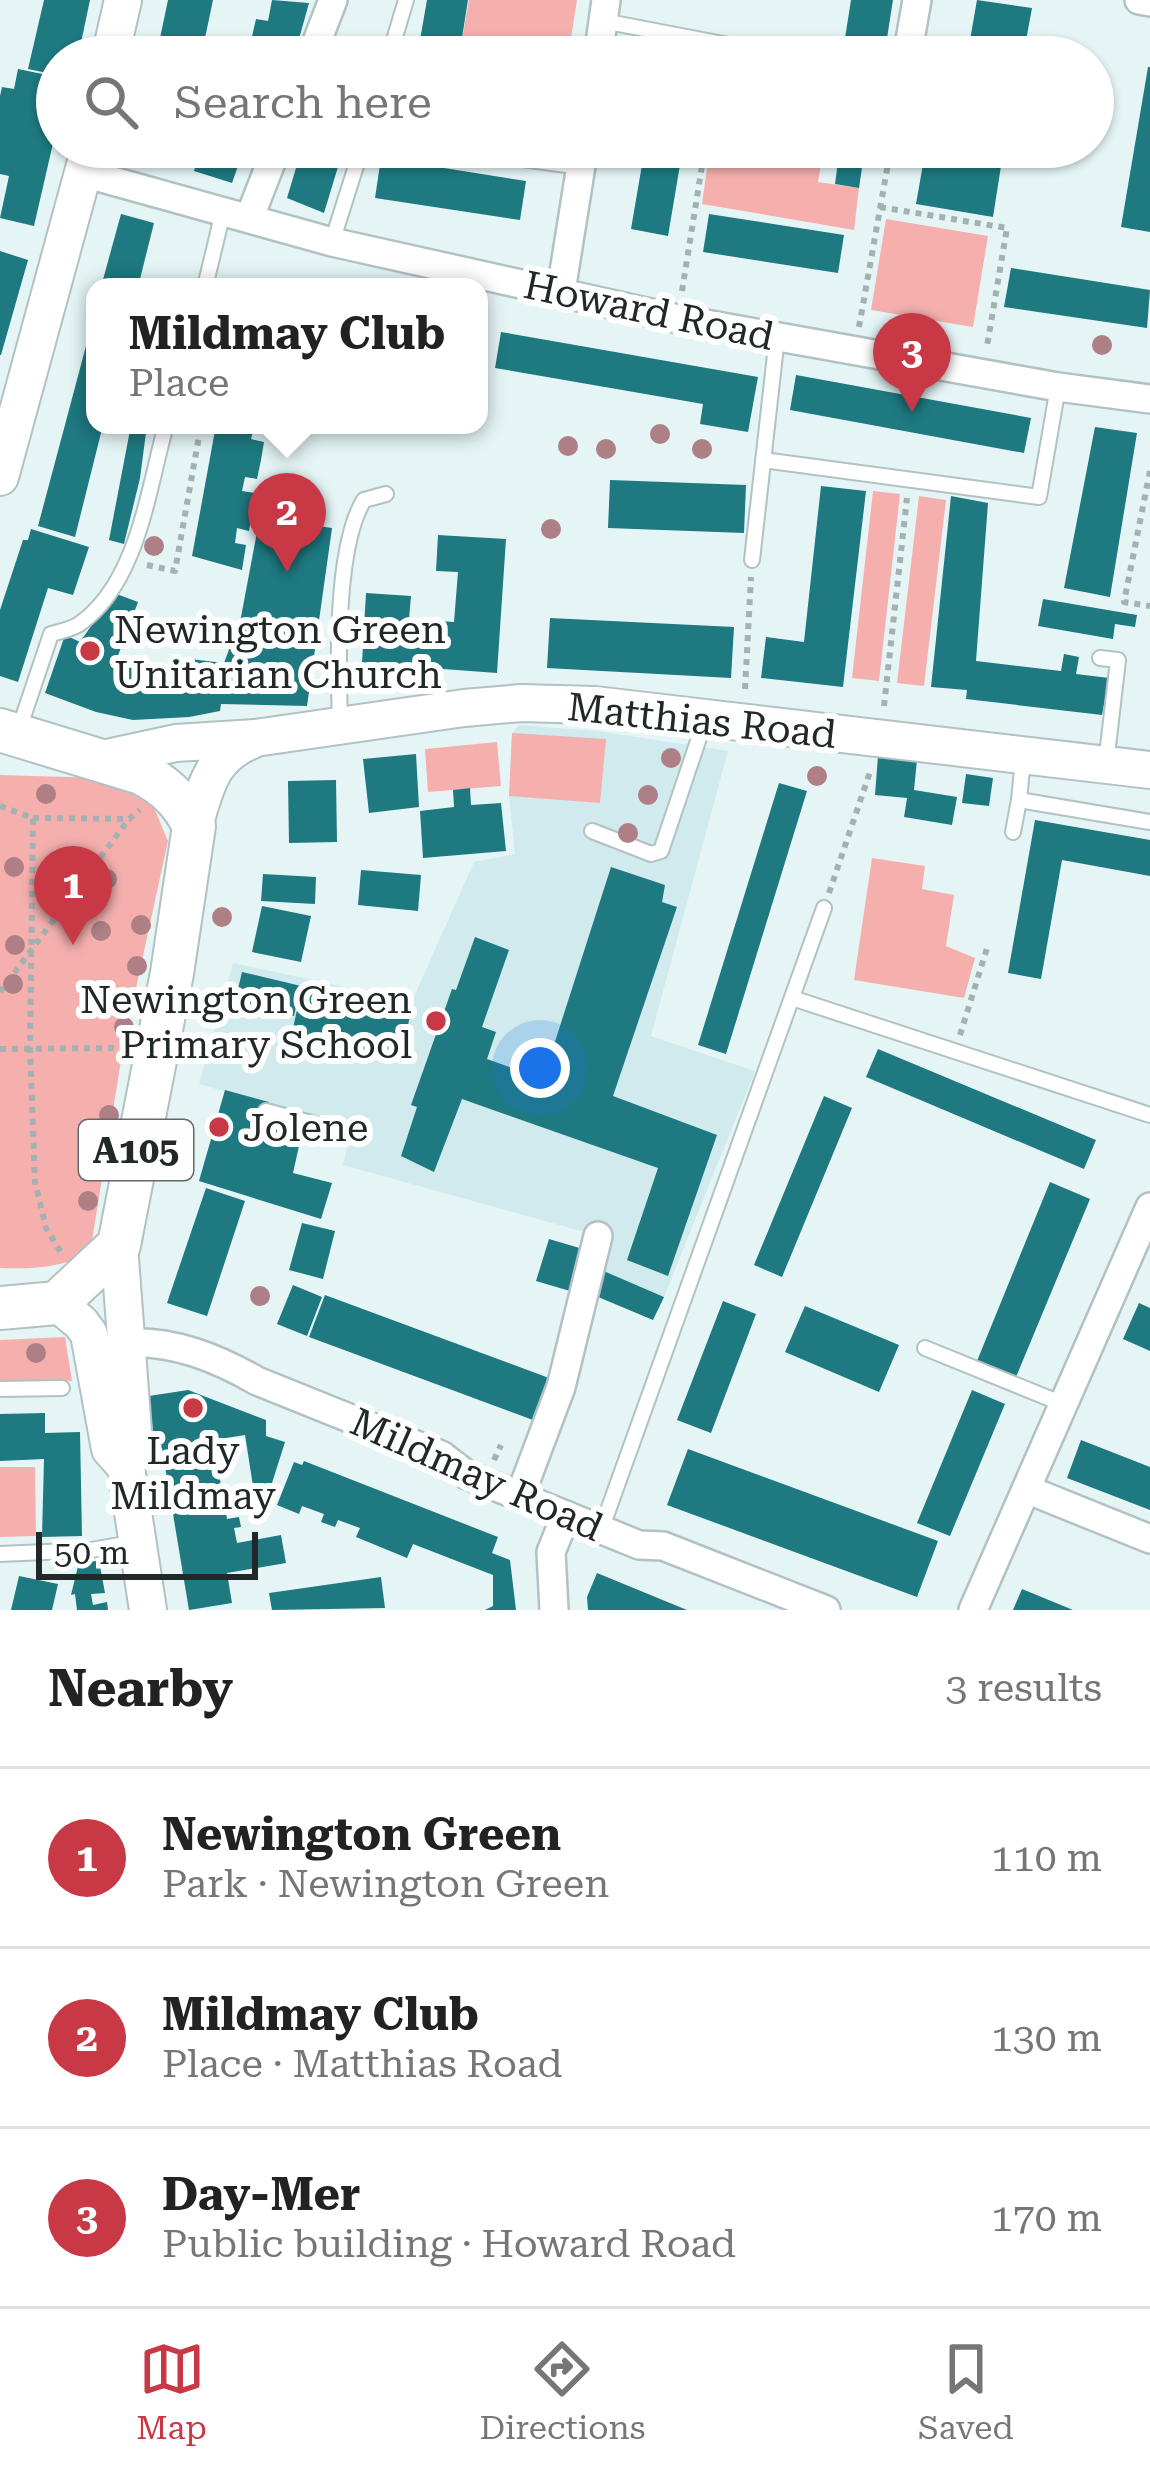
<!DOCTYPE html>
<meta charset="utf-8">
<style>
:root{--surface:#fff;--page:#f2f2f2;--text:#222;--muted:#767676;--line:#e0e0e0;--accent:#c83845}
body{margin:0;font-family:"Roboto Serif",serif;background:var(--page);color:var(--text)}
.scale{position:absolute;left:36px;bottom:30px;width:222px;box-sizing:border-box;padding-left:12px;border:6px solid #222728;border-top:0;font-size:33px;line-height:42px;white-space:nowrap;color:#222728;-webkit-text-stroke:9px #fefefe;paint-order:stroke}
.you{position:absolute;left:540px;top:1068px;width:42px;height:42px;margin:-30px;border:9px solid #fff;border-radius:50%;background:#1a73e8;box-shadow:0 0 0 18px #1a73e833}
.badge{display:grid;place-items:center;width:78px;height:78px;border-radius:50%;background:var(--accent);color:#fff;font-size:39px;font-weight:700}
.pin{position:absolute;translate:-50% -99px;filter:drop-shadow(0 3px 6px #0008)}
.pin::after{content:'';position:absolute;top:63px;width:42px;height:36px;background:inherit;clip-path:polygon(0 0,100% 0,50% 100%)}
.popup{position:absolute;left:86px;top:278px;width:402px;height:156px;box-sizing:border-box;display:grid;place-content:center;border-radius:24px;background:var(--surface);filter:drop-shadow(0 3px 9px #0005);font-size:39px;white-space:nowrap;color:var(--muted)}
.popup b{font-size:45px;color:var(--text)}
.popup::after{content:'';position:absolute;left:50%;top:100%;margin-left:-24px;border:24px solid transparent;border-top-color:var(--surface)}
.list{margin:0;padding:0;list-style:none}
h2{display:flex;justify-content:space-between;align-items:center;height:156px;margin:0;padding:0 48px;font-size:51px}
h2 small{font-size:39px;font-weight:400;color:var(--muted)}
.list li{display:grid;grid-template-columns:78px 1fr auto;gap:36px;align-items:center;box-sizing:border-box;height:180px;padding:0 48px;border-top:3px solid var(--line)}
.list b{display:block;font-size:45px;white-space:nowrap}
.list p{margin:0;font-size:39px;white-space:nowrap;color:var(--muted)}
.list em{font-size:39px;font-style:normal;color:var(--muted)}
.icon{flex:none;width:66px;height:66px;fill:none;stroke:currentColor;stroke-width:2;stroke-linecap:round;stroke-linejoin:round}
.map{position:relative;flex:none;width:1150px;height:1610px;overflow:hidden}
.search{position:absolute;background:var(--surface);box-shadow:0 3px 9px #0004;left:36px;right:36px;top:36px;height:132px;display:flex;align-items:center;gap:30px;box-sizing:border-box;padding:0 42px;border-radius:66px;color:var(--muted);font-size:45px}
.sheet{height:696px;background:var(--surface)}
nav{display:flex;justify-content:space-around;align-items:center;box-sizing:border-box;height:168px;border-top:3px solid var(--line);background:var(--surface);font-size:33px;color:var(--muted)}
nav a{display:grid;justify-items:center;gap:6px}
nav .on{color:var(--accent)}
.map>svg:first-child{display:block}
.built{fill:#d0eaed}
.green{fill:#f5b0ae}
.building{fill:#1e7981}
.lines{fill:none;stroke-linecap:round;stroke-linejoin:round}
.lane-casing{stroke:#b2c1c3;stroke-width:18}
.street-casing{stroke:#b2c1c3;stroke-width:32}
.secondary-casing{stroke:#b2c1c3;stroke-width:40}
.primary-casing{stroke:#b2c1c3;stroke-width:46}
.path{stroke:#a4b1b2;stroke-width:6;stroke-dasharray:6 6;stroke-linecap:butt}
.lane{stroke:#fff;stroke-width:14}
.street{stroke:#fff;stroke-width:27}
.secondary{stroke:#fff;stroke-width:36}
.primary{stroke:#fff;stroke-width:42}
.tree{fill:#ae7f85}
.poi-dot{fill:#c83845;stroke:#fefefe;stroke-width:4.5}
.labels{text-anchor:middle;stroke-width:12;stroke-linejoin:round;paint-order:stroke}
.shield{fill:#fefefe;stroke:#646868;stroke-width:3}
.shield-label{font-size:36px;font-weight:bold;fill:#222728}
.street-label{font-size:39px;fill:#222728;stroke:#fefefe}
.poi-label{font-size:39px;fill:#222728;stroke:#fefefe;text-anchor:start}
</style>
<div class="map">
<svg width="1150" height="1610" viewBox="0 0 1150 1610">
<rect width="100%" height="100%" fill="#e5f5f6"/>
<path class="built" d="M 519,725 L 597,731 L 728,751 L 651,1036 L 755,1071 L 664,1297 L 599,1269 L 606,1238 L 343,1165 L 351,1128 L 199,1084 L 233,963 L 412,1001 L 474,862 L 515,854 L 509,796 L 512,733 Z"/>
<path class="green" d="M 469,0 L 577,0 L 568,57 L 459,57 Z
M 710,147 L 824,147 L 818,182 L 859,188 L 854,230 L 702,204 Z
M 886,219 L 988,236 L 973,327 L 871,310 Z
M 873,491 L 900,494 L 879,681 L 852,678 Z
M 919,496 L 946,500 L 924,686 L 897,683 Z
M 512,733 L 606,739 L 600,803 L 509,796 Z
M 497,742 L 501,786 L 428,792 L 425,749 Z
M 0,775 L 101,778 L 152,803 L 168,841 L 123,1048 L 90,1253 C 61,1268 33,1269 0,1268 Z
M 872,858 L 925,866 L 922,889 L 954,895 L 946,946 L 975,958 L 964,998 L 854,980 Z
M 65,1337 L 72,1381 L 0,1381 L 0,1340 Z
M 0,1467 L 35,1467 L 36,1536 L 0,1537 Z"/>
<path class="building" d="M 44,0 L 90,0 L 78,57 L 57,57 L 57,75 L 28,69 Z
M 168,0 L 213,0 L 201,57 L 156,57 Z
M 272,0 L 309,3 L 294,57 L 253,57 L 256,46 L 250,45 L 256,19 L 268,21 Z
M 427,0 L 468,0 L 459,57 L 417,57 Z
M 851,0 L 893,0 L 884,57 L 842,57 Z
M 977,0 L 1032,8 L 1023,57 L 967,57 Z
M 1148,67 L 1150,67 L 1150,232 L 1121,227 Z
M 18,69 L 57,77 L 57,126 L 34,226 L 0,218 L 9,176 L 0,174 L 0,96 L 2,87 L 14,89 Z
M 138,147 L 184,147 L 181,165 L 136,157 Z
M 201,147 L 243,152 L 232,183 L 194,171 Z
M 297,147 L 344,147 L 324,213 L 287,198 L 299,158 L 294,156 Z
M 645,147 L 683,147 L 668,236 L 631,229 Z
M 840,147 L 865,147 L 859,188 L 835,184 Z
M 926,147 L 1004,147 L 993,217 L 916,204 Z
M 381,158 L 526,181 L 520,220 L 375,198 Z
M 121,214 L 154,223 L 138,287 L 101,287 Z
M 709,214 L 844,235 L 838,273 L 703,252 Z
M 0,251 L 28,260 L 1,355 L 0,355 Z
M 1011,268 L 1150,290 L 1147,328 L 1004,307 Z
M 94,316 L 95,425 L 103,425 L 75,537 L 38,526 Z
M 501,332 L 758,377 L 748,432 L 700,424 L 703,404 L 495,368 Z
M 796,375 L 1031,418 L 1024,453 L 790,410 Z
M 131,425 L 147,425 L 140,478 L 124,544 L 109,540 Z
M 216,425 L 267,425 L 265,434 L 253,431 L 251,439 L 264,442 L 261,460 L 257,479 L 245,477 L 242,491 L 255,493 L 249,531 L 237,528 L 235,543 L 246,545 L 242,570 L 192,556 Z
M 1095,427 L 1137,433 L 1110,597 L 1064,588 Z
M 610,480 L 746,485 L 744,533 L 608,528 Z
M 821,486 L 866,491 L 843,687 L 761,678 L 766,637 L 804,642 Z
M 951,496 L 988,503 L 976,661 L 1061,671 L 1064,654 L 1079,657 L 1076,674 L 1109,678 L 1102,715 L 966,699 L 967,690 L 931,687 Z
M 275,497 L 312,504 L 310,525 L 332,528 L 307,706 L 221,704 L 220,711 L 189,717 L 133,720 L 96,712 L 45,693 L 65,635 L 80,642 L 114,593 L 138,602 L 116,661 L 171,670 L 173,657 L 224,663 L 241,617 L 260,516 L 272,518 Z
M 31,529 L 89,547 L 73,595 L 48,588 L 18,682 L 0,676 L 0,610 L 23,540 L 28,540 Z
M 438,535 L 506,539 L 497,673 L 362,663 L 366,593 L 411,596 L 409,619 L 454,622 L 458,572 L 436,571 Z
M 1043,599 L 1137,615 L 1135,627 L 1115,624 L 1113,639 L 1038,626 Z
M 550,618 L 734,627 L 731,678 L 547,668 Z
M 416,754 L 419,807 L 369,813 L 363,759 Z
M 878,756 L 917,760 L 914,790 L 957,797 L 952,825 L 904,817 L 907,798 L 875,795 Z
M 966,774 L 993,778 L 989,806 L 962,803 Z
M 336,780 L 337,842 L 289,843 L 288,781 Z
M 779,783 L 807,791 L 726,1054 L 698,1045 Z
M 470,788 L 471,805 L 501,803 L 506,851 L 423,858 L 420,811 L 454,807 L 453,790 Z
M 1035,820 L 1150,840 L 1150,876 L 1062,860 L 1041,979 L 1008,973 Z
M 611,867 L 665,885 L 662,902 L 677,907 L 613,1096 L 717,1135 L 668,1276 L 627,1260 L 658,1168 L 462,1099 L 434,1172 L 401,1156 L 417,1107 L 411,1105 L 452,989 L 456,990 L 475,937 L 509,950 L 482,1027 L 496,1032 L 487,1059 L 543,1079 Z
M 361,870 L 421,875 L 418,911 L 358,905 Z
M 263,874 L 316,877 L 315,904 L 261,901 Z
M 262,906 L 311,916 L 301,962 L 252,952 Z
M 242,972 L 301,986 L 294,1016 L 235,1002 Z
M 301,992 L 410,1016 L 400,1061 L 291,1037 Z
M 878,1049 L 1096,1140 L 1084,1169 L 866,1077 Z
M 225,1090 L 269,1102 L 264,1117 L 303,1128 L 293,1173 L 332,1183 L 321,1219 L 199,1181 Z
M 824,1096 L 852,1108 L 782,1277 L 754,1265 Z
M 1050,1182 L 1090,1199 L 1016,1377 L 977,1361 Z
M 206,1188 L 245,1201 L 207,1316 L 167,1303 Z
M 302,1223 L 335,1231 L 323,1279 L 289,1270 Z
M 549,1239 L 583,1249 L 570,1291 L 536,1281 Z
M 599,1269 L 664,1297 L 653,1320 L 591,1294 Z
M 293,1285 L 322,1297 L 307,1336 L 277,1324 Z
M 325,1295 L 557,1381 L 541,1423 L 309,1337 Z
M 723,1301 L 756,1314 L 711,1433 L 677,1420 Z
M 1139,1303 L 1150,1308 L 1150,1351 L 1123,1339 Z
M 805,1306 L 899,1345 L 879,1392 L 785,1352 Z
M 188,1390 L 266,1420 L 266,1436 L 285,1442 L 272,1483 L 253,1486 L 245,1435 L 213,1440 L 227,1519 L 239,1517 L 241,1527 L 234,1528 L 237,1543 L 281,1535 L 286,1563 L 227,1573 L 232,1603 L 189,1610 L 162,1448 L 155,1449 L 149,1396 Z
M 972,1390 L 1005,1404 L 950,1536 L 917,1523 Z
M 45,1413 L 45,1433 L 80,1432 L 82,1536 L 42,1537 L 44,1459 L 0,1461 L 0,1414 Z
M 1081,1440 L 1150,1467 L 1150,1510 L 1067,1478 Z
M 688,1449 L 938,1541 L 917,1597 L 667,1505 Z
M 304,1461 L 498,1537 L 492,1553 L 510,1560 L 516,1610 L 485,1610 L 493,1606 L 493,1575 L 413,1544 L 407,1558 L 356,1537 L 360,1528 L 338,1520 L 335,1527 L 321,1522 L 324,1514 L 302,1506 L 299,1514 L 277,1505 L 294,1462 L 302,1465 Z
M 99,1561 L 105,1593 L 91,1594 L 93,1605 L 107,1602 L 108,1610 L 77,1610 L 75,1594 L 71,1595 L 79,1562 Z
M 597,1573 L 687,1610 L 588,1610 L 587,1597 Z
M 19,1576 L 58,1584 L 52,1610 L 11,1610 Z
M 381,1577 L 385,1608 L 272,1610 L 269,1593 Z
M 1022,1589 L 1073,1610 L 1013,1610 Z"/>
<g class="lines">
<defs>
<path id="lane" d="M 603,21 L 791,57
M 389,57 L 406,0
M 433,147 L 581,167
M 332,242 L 362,147
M 205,287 L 223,212
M 763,460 L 1039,497 L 1058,387
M 752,560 L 777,337
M 1100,658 L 1118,660 L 1106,764
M 340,721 C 338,665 335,547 364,500 L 386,494
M 18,732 L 51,634 C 59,632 71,629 78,625 C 138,584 148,489 166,425
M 1023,759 L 1019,800 L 1150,822
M 592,831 L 651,854 L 661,851 L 704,723
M 1013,832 L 1019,800
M 792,998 L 1150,1115
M 266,1111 L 315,1124
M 925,1348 L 1063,1404
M 0,1389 L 62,1388
M 601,1530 L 824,908
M 0,1554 L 91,1550 L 137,1542"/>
<path id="street" d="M 1139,0 L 1150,2
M 311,57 L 333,0
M 598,57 L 606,0
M 907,57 L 917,0
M 84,173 L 332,242 L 678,319 L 1058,387 L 1150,399
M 249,219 L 277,147
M 561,291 L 584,147
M 126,1343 C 173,1340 217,1358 257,1381 L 441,1455 L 467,1475 L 639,1545 L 663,1546 L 826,1610
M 1026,1489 L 1150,1539
M 520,1496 L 561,1387 L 598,1236
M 554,1610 L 551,1552 L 566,1515
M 973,1610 L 1150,1207"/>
<path id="secondary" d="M 110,57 L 123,0
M 0,477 L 90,147
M 102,759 L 176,743 L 255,738 L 464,708 L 521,703 L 595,705 L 1150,770
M 194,826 C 206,787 210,757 252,740
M 119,1245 L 134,1444 L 126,1467 L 148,1610
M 57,1303 L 81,1323 L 89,1334 L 110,1449 L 126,1467"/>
<path id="primary" d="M 0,730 L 141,773 C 165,785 182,801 194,826 L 172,973 L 119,1245 L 57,1303 L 0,1308"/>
</defs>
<use href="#lane" class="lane-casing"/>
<use href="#street" class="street-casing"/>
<use href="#secondary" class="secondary-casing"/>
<use href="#primary" class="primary-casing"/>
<path class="path" d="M 880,207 L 1007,228 L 987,346
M 682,291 L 705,147
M 859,327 L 891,147
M 1150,471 L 1124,602 L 1150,606
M 147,565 L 175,571 L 201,425
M 745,689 L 751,577
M 884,706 L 907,498
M 0,806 L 33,818 L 30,1048 L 35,1182 L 46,1228 L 62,1254
M 33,818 L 129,819 L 140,810
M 829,893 L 871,769
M 0,992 L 129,819
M 960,1035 L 988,945
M 0,1049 L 122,1048
M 494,1460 L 501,1445"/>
<use href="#lane" class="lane"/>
<use href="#street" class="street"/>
<use href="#secondary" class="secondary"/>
<use href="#primary" class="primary"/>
</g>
<g class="tree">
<circle cx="1102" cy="345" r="10"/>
<circle cx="660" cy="434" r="10"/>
<circle cx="568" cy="446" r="10"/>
<circle cx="606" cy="449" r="10"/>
<circle cx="702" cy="449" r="10"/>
<circle cx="551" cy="529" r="10"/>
<circle cx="154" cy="546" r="10"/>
<circle cx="671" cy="758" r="10"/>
<circle cx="817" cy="776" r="10"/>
<circle cx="46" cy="794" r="10"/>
<circle cx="648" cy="795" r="10"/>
<circle cx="628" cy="833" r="10"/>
<circle cx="67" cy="859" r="10"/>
<circle cx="14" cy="867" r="10"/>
<circle cx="107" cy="879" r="10"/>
<circle cx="222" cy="917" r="10"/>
<circle cx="141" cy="925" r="10"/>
<circle cx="101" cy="931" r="10"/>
<circle cx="15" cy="945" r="10"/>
<circle cx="137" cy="966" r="10"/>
<circle cx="13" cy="984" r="10"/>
<circle cx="200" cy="1003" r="10"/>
<circle cx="124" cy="1027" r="10"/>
<circle cx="109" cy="1115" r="10"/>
<circle cx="104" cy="1151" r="10"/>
<circle cx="88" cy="1201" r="10"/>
<circle cx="260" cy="1296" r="10"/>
<circle cx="36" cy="1353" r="10"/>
</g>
<g class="poi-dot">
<circle cx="90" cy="651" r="12"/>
<circle cx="436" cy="1021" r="12"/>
<circle cx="219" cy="1127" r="12"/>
<circle cx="193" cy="1408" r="12"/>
</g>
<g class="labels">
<rect class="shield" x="79" y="1120" width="114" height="60" rx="9"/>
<g class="shield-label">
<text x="136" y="1163">A105</text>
</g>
<g class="street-label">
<text transform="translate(649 310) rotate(12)" y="14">Howard Road</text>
<text transform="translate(702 720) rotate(6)" y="14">Matthias Road</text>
<text transform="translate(477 1474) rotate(24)" y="14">Mildmay Road</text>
</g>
<g class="poi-label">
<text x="114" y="643">Newington Green<tspan x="114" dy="45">Unitarian Church</tspan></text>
<text x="412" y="1013" text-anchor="end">Newington Green<tspan x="412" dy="45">Primary School</tspan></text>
<text x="243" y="1141">Jolene</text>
<text x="193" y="1464" text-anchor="middle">Lady<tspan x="193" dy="45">Mildmay</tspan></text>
</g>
</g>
</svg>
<div class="scale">50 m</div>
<div class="you"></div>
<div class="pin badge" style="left:73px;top:945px">1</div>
<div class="pin badge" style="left:287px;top:572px">2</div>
<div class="popup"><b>Mildmay Club</b>Place</div>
<div class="pin badge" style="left:912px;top:412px">3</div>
<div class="search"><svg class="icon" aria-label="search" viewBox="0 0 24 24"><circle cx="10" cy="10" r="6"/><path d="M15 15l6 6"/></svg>Search here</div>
</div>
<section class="sheet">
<h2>Nearby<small>3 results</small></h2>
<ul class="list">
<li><span class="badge">1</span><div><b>Newington Green</b><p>Park · Newington Green</p></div><em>110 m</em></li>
<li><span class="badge">2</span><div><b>Mildmay Club</b><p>Place · Matthias Road</p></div><em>130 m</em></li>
<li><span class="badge">3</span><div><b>Day-Mer</b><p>Public building · Howard Road</p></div><em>170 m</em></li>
</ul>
</section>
<nav>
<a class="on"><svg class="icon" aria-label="map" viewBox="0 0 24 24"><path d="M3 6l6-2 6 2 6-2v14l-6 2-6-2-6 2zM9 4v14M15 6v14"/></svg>Map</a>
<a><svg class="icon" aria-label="directions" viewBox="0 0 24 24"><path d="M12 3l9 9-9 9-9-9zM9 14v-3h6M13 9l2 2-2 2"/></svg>Directions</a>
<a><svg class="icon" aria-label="saved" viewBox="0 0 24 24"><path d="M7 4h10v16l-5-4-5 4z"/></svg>Saved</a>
</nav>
